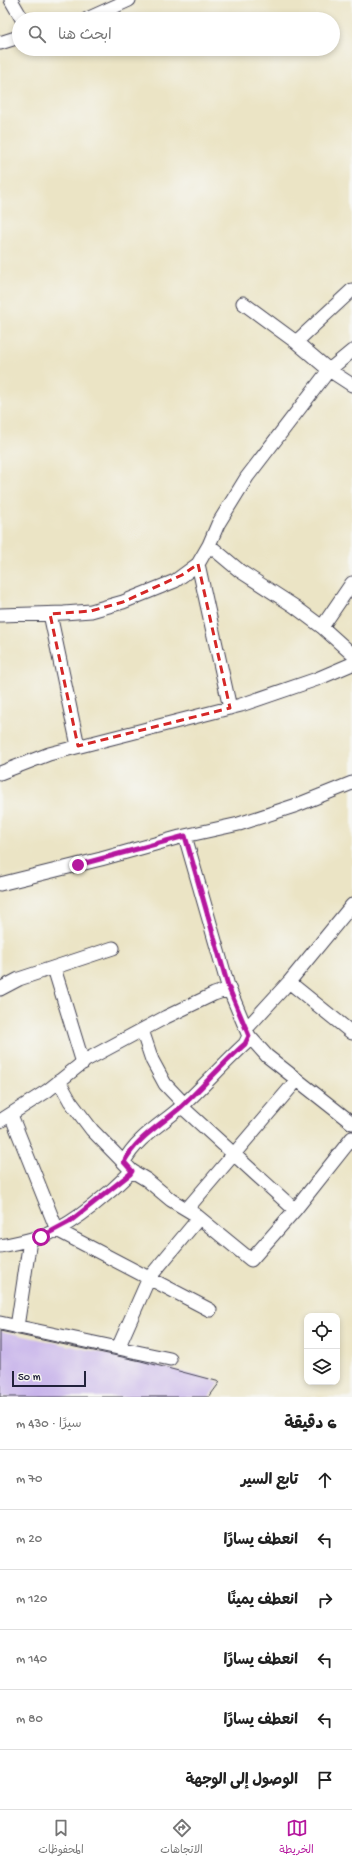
<!DOCTYPE html>
<html lang="ar">
<meta charset="utf-8">
<style>
:root{--surface:#fff;--page:#f6f6f6;--text:#222;--muted:#767676;--line:#e0e0e0;--accent:#b5179e}
body{margin:0;font-family:"Gochi Hand","Playpen Sans Arabic",sans-serif;background:var(--page);color:var(--text);direction:rtl}
.controls{position:absolute;right:12px;bottom:12px;display:grid;overflow:hidden;border-radius:8px;box-shadow:0 2px 6px #0003}
.controls button{width:36px;height:36px;display:grid;place-items:center;padding:0;border:0;border-bottom:1px solid var(--line);background:var(--surface);color:var(--text);font:20px sans-serif}
.scale{position:absolute;left:12px;bottom:10px;width:74px;box-sizing:border-box;padding-left:4px;border:2px solid #22223b;border-top:0;font-size:11px;line-height:14px;white-space:nowrap;color:#22223b;-webkit-text-stroke:3px #f6f6f2;paint-order:stroke}
.stop{position:absolute;width:12px;height:12px;margin:-9px;border:3px solid #b5179e;border-radius:50%;background:#fff}
.stop.end{background:#b5179e;border-color:#fff;box-shadow:0 1px 4px #0008}
.list{margin:0;padding:0;list-style:none}
h2{display:flex;justify-content:space-between;align-items:center;height:52px;margin:0;padding:0 16px;font-size:17px}
h2 small{font-size:13px;font-weight:400;color:var(--muted)}
.list li{display:grid;grid-template-columns:26px 1fr auto;gap:12px;align-items:center;box-sizing:border-box;height:60px;padding:0 16px;border-top:1px solid var(--line)}
.list b{display:block;font-size:15px;white-space:nowrap}
.list em{font-size:13px;font-style:normal;color:var(--muted)}
.icon{flex:none;width:22px;height:22px;fill:none;stroke:currentColor;stroke-width:2;stroke-linecap:round;stroke-linejoin:round}
.map{position:relative;flex:none;width:352px;height:1397px;overflow:hidden;direction:ltr}
.search{position:absolute;background:var(--surface);box-shadow:0 2px 6px #0003;left:12px;right:12px;top:12px;height:44px;display:flex;align-items:center;gap:10px;box-sizing:border-box;padding:0 14px;border-radius:22px;color:var(--muted);font-size:15px}
.sheet{height:412px;background:var(--surface)}
nav{display:flex;justify-content:space-around;align-items:center;box-sizing:border-box;height:56px;border-top:1px solid var(--line);background:var(--surface);font-size:11px;color:var(--muted)}
nav a{display:grid;justify-items:center;gap:2px}
nav .on{color:var(--accent)}
.map>svg:first-child{display:block}
.building{fill:#c6b1ea}
.lines{fill:none;stroke-linecap:round;stroke-linejoin:round}
.minor-casing{stroke:#403f50;stroke-width:15}
.minor{stroke:#fff;stroke-width:13}
.route{stroke:#b5179e;stroke-width:5}
.marked{fill:none;stroke:#d62828;stroke-width:3;stroke-dasharray:8 5;stroke-linejoin:round}
</style>
<div class="map">
<svg width="352" height="1397" viewBox="0 0 352 1397">
<rect width="100%" height="100%" fill="#f6f6f2"/>
<filter id="ink" filterUnits="userSpaceOnUse"><feTurbulence type="fractalNoise" baseFrequency=".025" numOctaves="2"/><feDisplacementMap in="SourceGraphic" scale="8" xChannelSelector="R" yChannelSelector="G"/><feConvolveMatrix kernelMatrix="1 2 1 2 8 2 1 2 1" color-interpolation-filters="sRGB"/></filter>
<filter id="wash" filterUnits="userSpaceOnUse"><feTurbulence type="fractalNoise" baseFrequency=".012" numOctaves="4" result="noise"/><feDisplacementMap in="SourceGraphic" scale="16" xChannelSelector="R" yChannelSelector="G"/><feGaussianBlur stdDeviation="0.9" result="paint"/><feColorMatrix in="noise" values="0 0 0 0 0 0 0 0 0 0 0 0 0 0 0 0 0 1.4 0 .05"/><feComposite in="paint" operator="in"/></filter>
<g filter="url(#wash)">
<rect width="100%" height="100%" fill="#ebe4c5"/>
<g id="blocks">
<path class="building" d="M 0,1331 L 141,1361 L 220,1382 L 209,1397 L 0,1397 Z"/>
</g>
</g>
<g filter="url(#ink)">
<use href="#blocks" fill-opacity="0" stroke="#403f50" stroke-width="1"/>
<g class="lines">
<defs>
<path id="minor" d="M 11,0 L 22,19
M 87,19 L 129,0
M 0,43 L 19,37
M 243,303 L 296,342 L 329,370 L 352,385
M 296,342 L 352,290
M 209,545 L 240,571 L 294,606 L 322,627 L 352,654
M 198,564 L 230,708
M 50,614 L 78,746
M 0,615 L 64,613 L 91,611 L 123,602 L 175,581 L 198,564 L 209,545 L 218,524 L 247,477 L 329,370 L 352,351
M 322,627 L 352,583
M 0,773 L 49,754 L 241,705 L 317,679 L 352,664
M 0,884 L 101,859 L 180,837 L 239,824 L 297,805 L 352,783
M 54,968 L 83,1063
M 289,982 L 352,1033
M 0,989 L 19,979 L 113,948
M 246,1029 L 289,982 L 352,905
M 142,1030 L 152,1060 L 165,1084 L 184,1104
M 249,1036 L 267,1056 L 352,1123
M 59,1081 L 70,1101 L 92,1130 L 132,1171 L 147,1180 L 171,1200 L 196,1215 L 251,1260 L 295,1210 L 352,1138
M 181,1106 L 295,1210
M 11,1115 L 57,1230 L 210,1310
M 0,1121 L 47,1091 L 86,1060 L 166,1017 L 214,994 L 229,989
M 124,1162 C 136,1138 162,1124 181,1107 C 203,1087 223,1064 245,1044 L 249,1036 L 228,986 L 185,836
M 187,1209 L 297,1080
M 0,1246 C 16,1243 32,1240 48,1234 C 76,1222 111,1192 132,1171
M 0,1323 L 170,1359
M 17,1327 L 30,1240
M 118,1348 L 149,1278 L 199,1218"/>
</defs>
<use href="#minor" class="minor-casing"/>
<use href="#minor" class="minor"/>
</g>
</g>
<g class="lines" filter="url(#ink)">
<path class="route" d="M 41,1237 L 69,1222 L 130,1174 L 132,1171 L 124,1162 C 136,1138 162,1124 181,1107 C 203,1087 223,1063 245,1044 L 249,1036 L 228,986 L 185,836 L 78,865"/>
</g>
<path class="marked" d="M 198,564 L 230,708 L 78,746 L 50,614 L 91,611 L 123,602 L 182,575 Z"/>
</svg>
<div class="controls">
<button><svg class="icon" aria-label="locate" viewBox="0 0 24 24"><circle cx="12" cy="12" r="6"/><path d="M12 2v4M12 18v4M2 12h4M18 12h4"/></svg></button>
<button><svg class="icon" aria-label="layers" viewBox="0 0 24 24"><path d="M12 4l9 5-9 5-9-5zM3 14l9 5 9-5"/></svg></button>
</div>
<div class="scale">50 m</div>
<div class="stop" style="left:41px;top:1237px"></div>
<div class="stop end" style="left:78px;top:865px"></div>
<div class="search"><svg class="icon" aria-label="search" viewBox="0 0 24 24"><circle cx="10" cy="10" r="6"/><path d="M15 15l6 6"/></svg>ابحث هنا</div>
</div>
<section class="sheet">
<h2>6 دقيقة<small>سيرًا · 430 m</small></h2>
<ul class="list">
<li><svg class="icon" aria-label="ahead" viewBox="0 0 24 24"><path d="M12 20V5M6 11l6-6 6 6"/></svg><div><b>تابع السير</b></div><em>70 m</em></li>
<li><svg class="icon" aria-label="left" viewBox="0 0 24 24"><path d="M17 20v-9H6M10 6l-5 5 5 5"/></svg><div><b>انعطف يسارًا</b></div><em>20 m</em></li>
<li><svg class="icon" aria-label="right" viewBox="0 0 24 24"><path d="M7 20v-9h11M14 6l5 5-5 5"/></svg><div><b>انعطف يمينًا</b></div><em>120 m</em></li>
<li><svg class="icon" aria-label="left" viewBox="0 0 24 24"><path d="M17 20v-9H6M10 6l-5 5 5 5"/></svg><div><b>انعطف يسارًا</b></div><em>140 m</em></li>
<li><svg class="icon" aria-label="left" viewBox="0 0 24 24"><path d="M17 20v-9H6M10 6l-5 5 5 5"/></svg><div><b>انعطف يسارًا</b></div><em>80 m</em></li>
<li><svg class="icon" aria-label="arrive" viewBox="0 0 24 24"><path d="M6 21V4h12l-3 4 3 4H6"/></svg><div><b>الوصول إلى الوجهة</b></div></li>
</ul>
</section>
<nav>
<a class="on"><svg class="icon" aria-label="map" viewBox="0 0 24 24"><path d="M3 6l6-2 6 2 6-2v14l-6 2-6-2-6 2zM9 4v14M15 6v14"/></svg>الخريطة</a>
<a><svg class="icon" aria-label="directions" viewBox="0 0 24 24"><path d="M12 3l9 9-9 9-9-9zM9 14v-3h6M13 9l2 2-2 2"/></svg>الاتجاهات</a>
<a><svg class="icon" aria-label="saved" viewBox="0 0 24 24"><path d="M7 4h10v16l-5-4-5 4z"/></svg>المحفوظات</a>
</nav>
